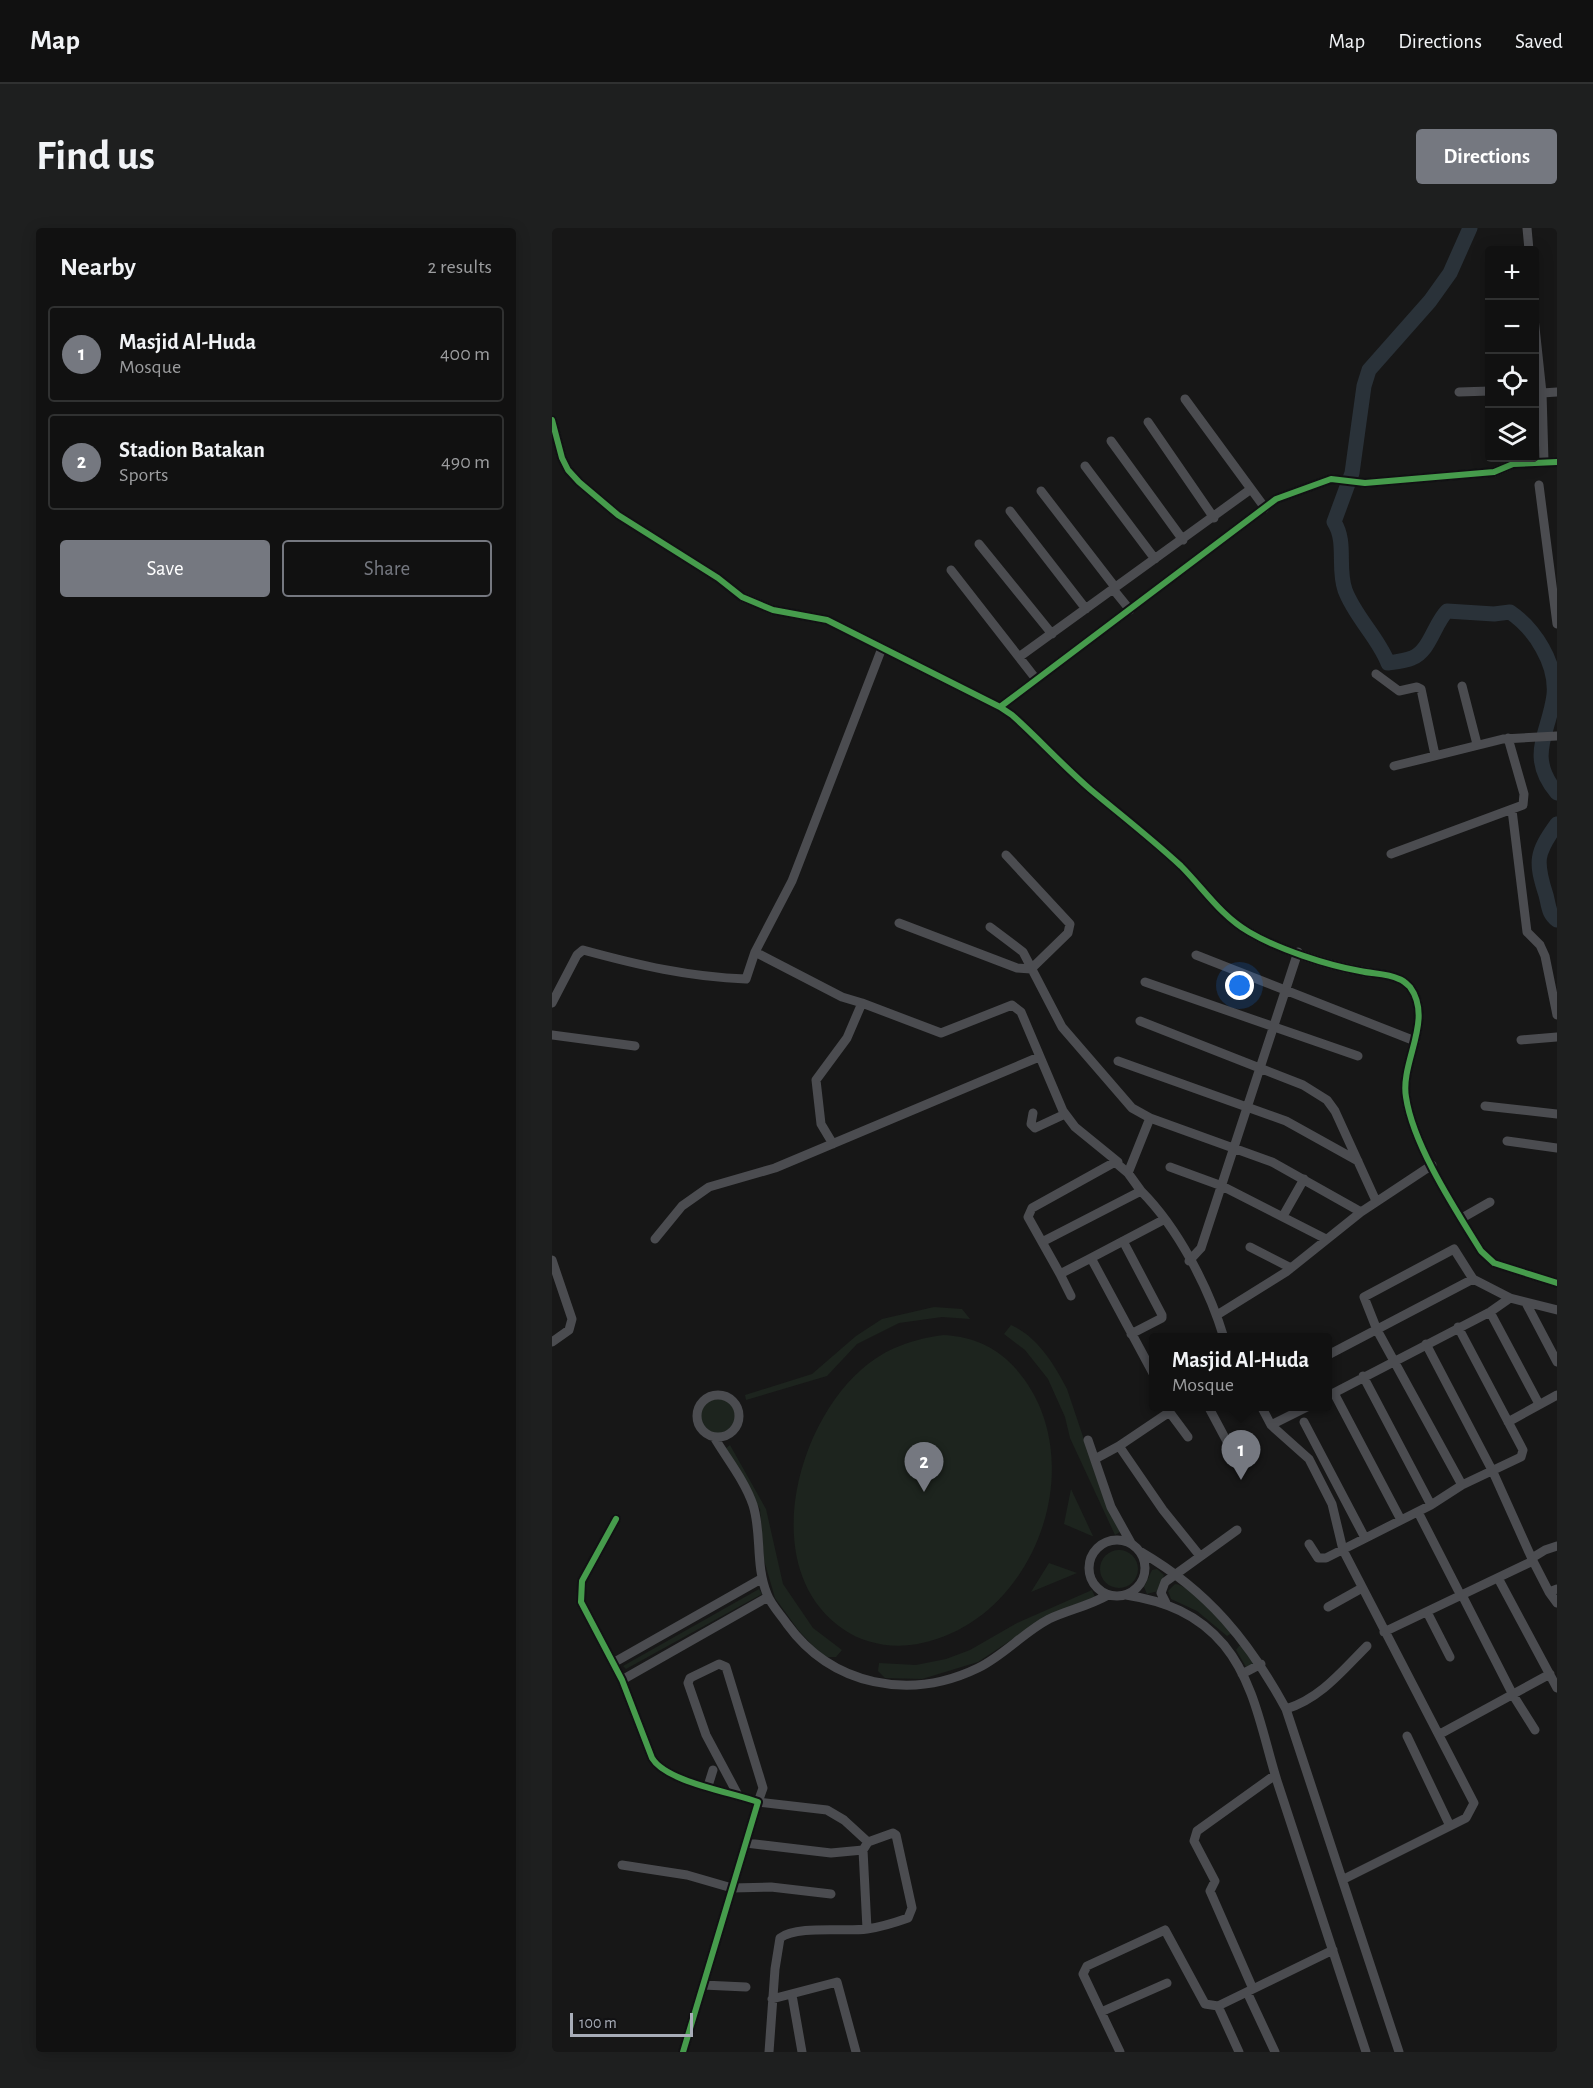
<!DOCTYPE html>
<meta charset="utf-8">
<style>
:root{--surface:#111;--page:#1e1f1f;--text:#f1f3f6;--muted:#9c9d9f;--line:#303131;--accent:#757880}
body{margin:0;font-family:"Alegreya Sans",sans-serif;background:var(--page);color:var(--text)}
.controls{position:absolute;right:18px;top:18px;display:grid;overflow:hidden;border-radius:6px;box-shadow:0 3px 15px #0003}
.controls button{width:54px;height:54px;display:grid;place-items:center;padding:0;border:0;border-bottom:2px solid var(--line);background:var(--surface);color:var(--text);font:30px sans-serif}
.scale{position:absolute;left:18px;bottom:15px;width:123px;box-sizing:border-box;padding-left:6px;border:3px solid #a8adb8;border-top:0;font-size:16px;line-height:21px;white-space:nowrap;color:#a8adb8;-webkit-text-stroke:4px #111113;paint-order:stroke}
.you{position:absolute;left:688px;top:758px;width:21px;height:21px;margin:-15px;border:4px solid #fff;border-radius:50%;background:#1a73e8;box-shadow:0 0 0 9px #1a73e833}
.badge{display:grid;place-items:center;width:39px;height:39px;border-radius:50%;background:var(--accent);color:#fff;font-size:20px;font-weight:700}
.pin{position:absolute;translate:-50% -50px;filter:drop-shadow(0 2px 3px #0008)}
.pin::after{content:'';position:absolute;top:32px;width:21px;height:18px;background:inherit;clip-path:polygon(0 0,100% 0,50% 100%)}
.popup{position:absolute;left:597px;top:1105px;width:183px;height:78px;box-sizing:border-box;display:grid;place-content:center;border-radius:6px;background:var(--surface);filter:drop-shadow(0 2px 4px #0005);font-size:20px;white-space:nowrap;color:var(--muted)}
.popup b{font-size:22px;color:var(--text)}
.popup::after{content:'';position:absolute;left:50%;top:100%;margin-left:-12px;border:12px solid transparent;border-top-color:var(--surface)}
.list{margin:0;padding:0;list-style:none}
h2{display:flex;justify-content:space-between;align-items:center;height:78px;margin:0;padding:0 24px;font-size:26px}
h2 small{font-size:20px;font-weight:400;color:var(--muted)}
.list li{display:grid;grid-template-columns:39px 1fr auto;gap:18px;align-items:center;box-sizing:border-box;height:96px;margin:0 12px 12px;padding:0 12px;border:2px solid var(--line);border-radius:6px}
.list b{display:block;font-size:22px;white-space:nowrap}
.list p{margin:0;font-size:20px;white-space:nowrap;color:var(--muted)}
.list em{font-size:20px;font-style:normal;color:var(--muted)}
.actions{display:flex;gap:12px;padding:18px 24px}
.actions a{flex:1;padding:14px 0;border:2px solid var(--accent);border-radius:6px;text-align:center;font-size:21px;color:var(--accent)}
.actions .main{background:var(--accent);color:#fff}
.icon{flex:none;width:33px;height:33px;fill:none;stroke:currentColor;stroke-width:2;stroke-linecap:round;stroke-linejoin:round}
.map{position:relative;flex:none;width:1005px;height:1824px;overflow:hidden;border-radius:6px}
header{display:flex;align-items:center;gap:36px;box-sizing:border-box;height:84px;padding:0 30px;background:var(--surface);border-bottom:2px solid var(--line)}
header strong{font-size:28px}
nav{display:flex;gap:33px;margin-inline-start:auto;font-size:21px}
.intro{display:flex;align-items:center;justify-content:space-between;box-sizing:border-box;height:144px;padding:0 36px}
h1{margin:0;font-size:42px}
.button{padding:15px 27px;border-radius:6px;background:var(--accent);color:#fff;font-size:21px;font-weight:700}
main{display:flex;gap:36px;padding:0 36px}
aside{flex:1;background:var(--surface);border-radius:6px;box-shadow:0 3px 15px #0003}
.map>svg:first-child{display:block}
.green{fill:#1d241e}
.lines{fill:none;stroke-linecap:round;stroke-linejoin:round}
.river{stroke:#2a3239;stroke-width:15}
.minor{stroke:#4b4c50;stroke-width:9}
.cycleway-casing{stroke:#111113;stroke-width:10}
.cycleway{stroke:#469c4c;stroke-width:6}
</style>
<header>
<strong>Map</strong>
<nav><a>Map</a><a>Directions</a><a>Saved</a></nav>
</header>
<div class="intro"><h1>Find us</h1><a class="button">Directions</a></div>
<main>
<aside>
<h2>Nearby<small>2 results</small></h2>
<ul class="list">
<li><span class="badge">1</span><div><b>Masjid Al-Huda</b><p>Mosque</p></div><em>400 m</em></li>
<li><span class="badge">2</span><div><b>Stadion Batakan</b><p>Sports</p></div><em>490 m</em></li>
</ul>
<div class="actions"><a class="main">Save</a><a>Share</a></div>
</aside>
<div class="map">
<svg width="1005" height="1824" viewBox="0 0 1005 1824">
<rect width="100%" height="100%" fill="#171717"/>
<path class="green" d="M 382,1079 L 410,1081 L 418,1091 L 390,1089 L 347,1095 L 305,1116 L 275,1148 L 194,1172 L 193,1167 L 260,1146 L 304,1108 L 330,1091 Z
M 459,1097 C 485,1108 503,1137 515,1161 L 551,1268 L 568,1304 L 563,1307 L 518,1210 L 513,1189 L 496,1151 L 473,1122 L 452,1106 Z
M 392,1107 C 426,1109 452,1123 472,1151 C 538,1242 480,1392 370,1415 C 343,1421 314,1417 291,1401 C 206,1342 243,1199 310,1141 C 334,1120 361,1111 392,1107 Z
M146 1189a19 19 0 1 1 38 0a19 19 0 1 1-38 0Z
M 178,1217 L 214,1281 L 231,1356 L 261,1400 L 290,1422 L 284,1429 L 275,1429 L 265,1422 L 247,1403 L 223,1370 L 212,1332 L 208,1281 L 173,1221 Z
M 519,1261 L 541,1308 L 540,1308 L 512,1296 Z
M548 1341a19 19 0 1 1 38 0a19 19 0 1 1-38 0Z
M 497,1335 L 525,1345 L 479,1364 Z
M 605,1341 L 612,1347 L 606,1363 L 595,1366 L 592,1359 L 600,1342 Z
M 623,1356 C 639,1357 668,1393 680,1405 L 675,1408 L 645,1383 L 619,1371 L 616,1363 Z
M 207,1361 L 210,1366 L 74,1441 L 71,1438 Z
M 540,1362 L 543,1369 L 497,1387 L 426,1434 L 370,1451 L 333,1450 L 326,1443 L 327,1435 L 364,1437 L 394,1431 L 418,1422 L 465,1395 Z
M 687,1418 L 690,1418 L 704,1434 L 694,1439 L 684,1422 Z"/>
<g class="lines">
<path class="river" d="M 918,0 L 898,45 L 878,73 L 817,142 L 812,158 L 800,245 L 782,294 C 795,314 785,339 793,362 C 803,389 826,409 836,435 C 843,434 853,433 860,430 C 878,423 882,396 895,383 L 942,386 L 958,384 C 983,401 1005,436 1002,467 C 997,506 974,528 1005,565
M 1005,596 C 984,625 983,633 994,667 C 997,678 996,685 1005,692"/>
<path class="minor" d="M 975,0 L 977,22
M 982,90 L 990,165 L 992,234
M 907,164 L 938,163
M 990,165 L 1005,164
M 633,171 L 713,280
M 0,192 L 10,230 L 16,242 L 27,254 L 66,287 L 166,350 L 190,369 L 221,382 L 275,392 L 448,479 L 460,487 C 487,511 511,538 539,562 C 569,587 600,611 629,638 C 651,660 669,688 697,704 C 726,721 774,737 808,743 C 821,746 835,745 847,751 C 851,752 855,756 858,759 C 882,792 848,834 854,869 C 861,917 903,981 929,1023 L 942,1035 L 1005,1055
M 596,194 L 662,290
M 559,213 L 631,312
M 533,238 L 603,331
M 987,257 L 1005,396
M 489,263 L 563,359
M 458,283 L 534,381
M 427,316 L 500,406
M 399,342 L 484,451
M 561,361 L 578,382
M 467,429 L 699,261
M 824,446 L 847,463 L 865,459 L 869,461 L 883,527
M 910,458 L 925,516
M 448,479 L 724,271 L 779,251 L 813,255 L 942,244 L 961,236 L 1005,234
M 842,538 L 951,511 L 1005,508
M 960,582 L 975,704 L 988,717 L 993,728 L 1005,787
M 839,626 L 971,577 L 972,566 L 956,510
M 454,627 L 518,696 L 516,705 L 479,741
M 347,695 L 465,740 L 479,741
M 438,699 L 471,724 L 510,799 L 580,880 L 598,890 L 720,934 L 809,984
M 203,724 L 240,653 L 330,420
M 644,727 L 863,813
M 593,754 L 806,828
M 0,775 L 25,727 L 31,722 C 86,737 137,749 194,751 L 203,724 L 290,769 L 310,775
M 588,793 L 751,857 L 775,872 L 783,883 L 824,973
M 0,807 L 83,818
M 969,812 L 1005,809
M 566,833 L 734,893 L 806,933
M 933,878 L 1005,886
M 481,885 L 479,896 L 483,900 L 513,886
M 955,913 L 1005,920
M 281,916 L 269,896 L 264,852 L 295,810 L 310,775 L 389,805 L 460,777 L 469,784 L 511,883 L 523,899 L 566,934
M 618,939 L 670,958 L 774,1011
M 576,945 L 598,890
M 589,963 L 576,945 L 563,934 L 480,980 L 476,989 L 508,1046 L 539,1030 L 602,1147
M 731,988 L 752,951
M 910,990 L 938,974
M 103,1011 L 130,978 L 157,959 L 223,940 L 487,829
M 571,1013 L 610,1087 L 610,1090 L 579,1106
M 490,1014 L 589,963 C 626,1000 657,1060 672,1110
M 698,1019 L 739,1040
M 539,1030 L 613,991
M 0,1032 L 20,1091 L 17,1102 L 0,1114
M 637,1033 L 649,1020 L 746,724
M 508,1046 L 519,1068
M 974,1075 L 1005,1134
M 938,1084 L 987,1176
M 665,1087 L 734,1044 L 809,984 L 880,937
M 874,1116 L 941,1244 L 981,1333
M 776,1127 L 921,1051
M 811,1148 L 879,1277
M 782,1165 L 849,1292
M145 1188a21 21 0 1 1 42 0a21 21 0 1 1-42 0Z
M 776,1168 L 938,1084 L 958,1070
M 613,1178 L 636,1209
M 656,1178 L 688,1238
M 709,1178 L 719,1197 L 757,1231 L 780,1276 L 791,1322 L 922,1575 L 914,1590 L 792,1651
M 752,1194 L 813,1310
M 956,1194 L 1005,1167
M 719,1197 L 757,1178
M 162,1209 C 175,1231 193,1253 201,1277 C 210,1305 203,1337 215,1366 C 219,1377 229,1387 235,1396 C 280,1458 358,1473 426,1440 C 451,1428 472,1404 497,1391 C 516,1382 537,1378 556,1367
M 536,1212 L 559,1279 L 579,1315
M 567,1218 L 611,1282 L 648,1328
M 543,1231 L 567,1218 L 616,1185
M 910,1257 L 825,1102 L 812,1069 L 902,1021 L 921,1051 L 958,1070 L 1005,1082
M 866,1284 L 906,1362
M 64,1291 L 30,1353 L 29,1374 L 70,1452 L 100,1530 C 114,1554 179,1564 206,1574 L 131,1824
M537 1340a28 28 0 1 1 56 0a28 28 0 1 1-56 0Z
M 757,1316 L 766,1330 L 774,1330 L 879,1277 L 910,1257 L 969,1229 L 971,1222 L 906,1099
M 589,1324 C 656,1363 697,1413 734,1481 L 847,1824
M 980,1330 L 993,1322 L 1005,1318
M 946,1350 L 1005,1460
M 997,1364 L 1005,1375
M 574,1367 C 613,1373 646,1386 672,1417 C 704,1456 711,1510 726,1556 C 755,1646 785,1735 814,1824
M 910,1367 L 961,1467 L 983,1502
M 614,1375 L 609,1365 L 613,1354 L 685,1302
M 776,1379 L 810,1360
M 875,1384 L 898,1429
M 832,1404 L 981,1333 L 997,1364 L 1005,1361
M 61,1435 L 209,1351
M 690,1446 L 709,1436
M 70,1452 L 216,1369
M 734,1481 C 768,1471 791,1442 815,1418
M 888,1506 L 998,1446
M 855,1508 L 898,1598
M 156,1558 L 161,1542
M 186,1567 L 154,1507 L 136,1455 L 138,1450 L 167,1436 L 174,1439 L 211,1560 L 206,1574 L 275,1582 L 292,1592 L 316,1614
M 194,1615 L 279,1625 L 311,1622 L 316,1614 L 341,1605 L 344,1607 L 360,1680 L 356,1690 C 342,1695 329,1699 315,1701 C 293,1704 245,1697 228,1710 L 223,1741 L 217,1824
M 311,1622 L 315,1701
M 70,1637 L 135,1647 L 180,1660 L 219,1659 L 279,1666
M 151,1757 L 194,1759
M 701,1761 L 658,1663 L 663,1653 L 642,1613 L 645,1603 L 723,1547
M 695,1764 L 723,1824
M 240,1767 L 250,1824
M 220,1771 L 285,1754 L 304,1824
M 666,1778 L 687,1824
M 549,1784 L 615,1755
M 568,1824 L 531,1746 L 535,1738 L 613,1702 L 653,1776 L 666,1778 L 781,1722"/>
<defs>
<path id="cycleway" d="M 0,192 L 10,230 L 16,242 L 27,254 L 66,287 L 166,350 L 190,369 L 221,382 L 275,392 L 448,479 L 460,487 C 487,511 511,538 539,562 C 569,587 600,611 629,638 C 651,660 669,688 697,704 C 726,721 774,737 808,743 C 821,746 835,745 847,751 C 851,752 855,756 858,759 C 882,792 848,834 854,869 C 861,917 903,981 929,1023 L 942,1035 L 1005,1055
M 448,479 L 724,271 L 779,251 L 813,255 L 942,244 L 961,236 L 1005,234
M 64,1291 L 30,1353 L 29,1374 L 70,1452 L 100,1530 C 114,1554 179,1564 206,1574 L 131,1824"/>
</defs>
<use href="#cycleway" class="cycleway-casing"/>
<use href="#cycleway" class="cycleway"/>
</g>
</svg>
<div class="controls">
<button>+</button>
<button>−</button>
<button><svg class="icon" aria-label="locate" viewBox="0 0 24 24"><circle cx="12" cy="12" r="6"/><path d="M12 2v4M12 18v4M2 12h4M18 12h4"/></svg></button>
<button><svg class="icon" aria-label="layers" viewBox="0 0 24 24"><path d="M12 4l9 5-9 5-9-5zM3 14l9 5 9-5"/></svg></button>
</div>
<div class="scale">100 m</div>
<div class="you"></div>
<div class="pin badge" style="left:689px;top:1252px">1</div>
<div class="popup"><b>Masjid Al-Huda</b>Mosque</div>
<div class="pin badge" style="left:372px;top:1264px">2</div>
</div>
</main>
